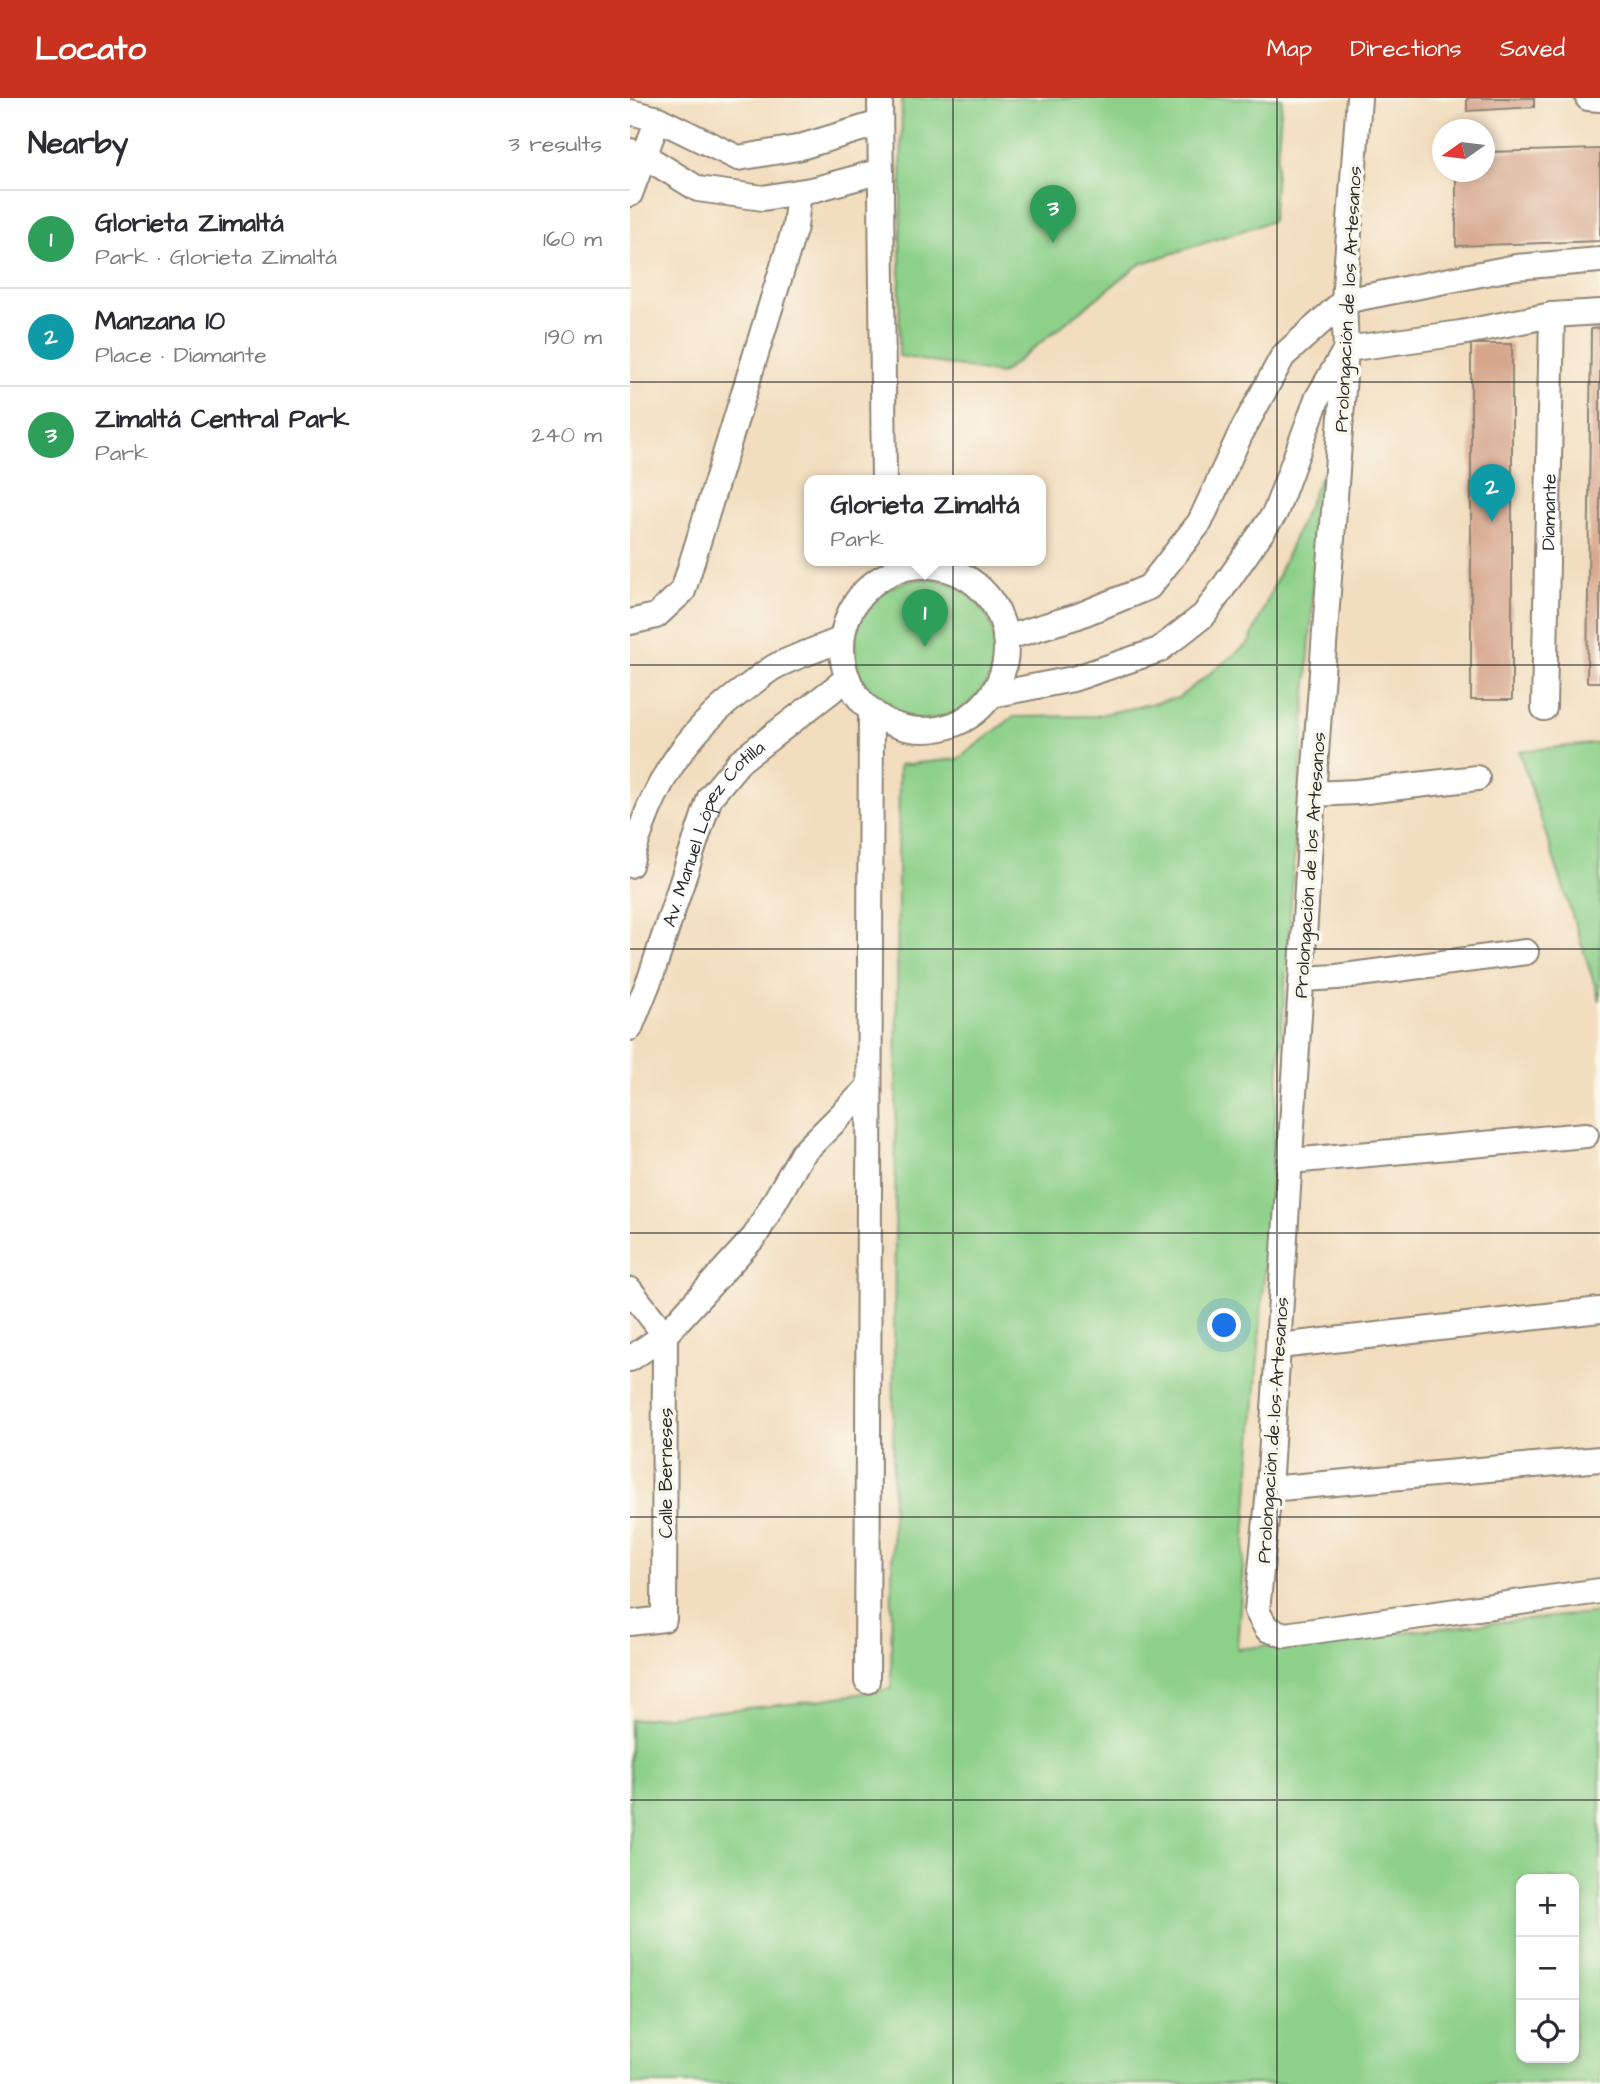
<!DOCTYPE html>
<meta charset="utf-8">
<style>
:root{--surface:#fff;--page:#f7f7f7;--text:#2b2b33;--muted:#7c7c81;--line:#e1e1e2;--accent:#c8321e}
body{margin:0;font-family:"Architects Daughter",sans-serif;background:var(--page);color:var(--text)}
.controls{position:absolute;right:21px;bottom:21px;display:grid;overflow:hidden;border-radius:14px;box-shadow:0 4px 10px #0003}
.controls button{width:63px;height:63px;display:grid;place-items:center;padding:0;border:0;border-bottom:2px solid var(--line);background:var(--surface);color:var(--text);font:35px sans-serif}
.compass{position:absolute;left:802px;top:21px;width:63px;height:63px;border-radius:50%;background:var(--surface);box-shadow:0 4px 10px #0003;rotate:256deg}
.you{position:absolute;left:595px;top:1228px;width:24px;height:24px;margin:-18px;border:5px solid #fff;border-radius:50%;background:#1a73e8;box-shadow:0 0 0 10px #1a73e833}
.badge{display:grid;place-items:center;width:46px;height:46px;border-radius:50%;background:var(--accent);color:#fff;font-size:23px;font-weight:700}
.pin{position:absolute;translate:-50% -58px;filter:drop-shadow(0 2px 4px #0008)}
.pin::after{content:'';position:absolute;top:37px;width:24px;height:21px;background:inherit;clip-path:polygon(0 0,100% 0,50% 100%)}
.popup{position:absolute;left:174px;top:377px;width:242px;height:91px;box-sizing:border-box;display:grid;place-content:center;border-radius:14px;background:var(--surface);filter:drop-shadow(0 2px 5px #0005);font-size:23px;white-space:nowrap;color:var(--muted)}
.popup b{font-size:26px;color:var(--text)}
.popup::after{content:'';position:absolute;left:50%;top:100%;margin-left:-14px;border:14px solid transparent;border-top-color:var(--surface)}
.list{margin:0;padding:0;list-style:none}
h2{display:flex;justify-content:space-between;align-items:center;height:91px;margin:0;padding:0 28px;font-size:30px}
h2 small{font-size:23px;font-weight:400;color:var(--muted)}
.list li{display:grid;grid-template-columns:46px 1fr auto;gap:21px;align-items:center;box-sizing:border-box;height:98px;padding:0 28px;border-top:2px solid var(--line)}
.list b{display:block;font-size:26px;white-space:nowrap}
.list p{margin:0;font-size:23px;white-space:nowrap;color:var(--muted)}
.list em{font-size:23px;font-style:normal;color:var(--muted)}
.icon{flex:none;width:38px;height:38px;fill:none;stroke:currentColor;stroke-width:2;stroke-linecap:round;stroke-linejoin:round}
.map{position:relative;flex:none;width:970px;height:1986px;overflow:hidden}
header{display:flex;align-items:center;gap:42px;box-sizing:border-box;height:98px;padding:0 35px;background:var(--accent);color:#fff}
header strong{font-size:33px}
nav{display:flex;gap:38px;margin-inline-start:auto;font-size:24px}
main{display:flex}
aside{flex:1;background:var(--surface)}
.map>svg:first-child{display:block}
.green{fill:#8cd089;stroke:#5c7e5a;stroke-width:2;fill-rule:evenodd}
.building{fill:#d6a68b}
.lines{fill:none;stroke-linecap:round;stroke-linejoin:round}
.minor-casing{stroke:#8e8474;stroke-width:28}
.minor{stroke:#fff;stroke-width:24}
.grid{fill:none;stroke:#2b2b2b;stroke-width:2;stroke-opacity:0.55}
.labels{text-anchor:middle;stroke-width:7;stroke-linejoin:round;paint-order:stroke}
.street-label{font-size:19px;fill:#2b2b2b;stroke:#fbf7ec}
</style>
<header>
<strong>Locato</strong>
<nav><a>Map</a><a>Directions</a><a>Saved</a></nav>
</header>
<main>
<aside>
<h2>Nearby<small>3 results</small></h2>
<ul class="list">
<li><span class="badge" style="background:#2e9e5b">1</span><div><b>Glorieta Zimaltá</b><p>Park · Glorieta Zimaltá</p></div><em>160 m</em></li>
<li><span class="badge" style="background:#0f9aa8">2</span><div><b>Manzana 10</b><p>Place · Diamante</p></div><em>190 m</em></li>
<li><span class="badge" style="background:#2e9e5b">3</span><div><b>Zimaltá Central Park</b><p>Park</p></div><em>240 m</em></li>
</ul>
</aside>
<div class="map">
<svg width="970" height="1986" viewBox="0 0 970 1986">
<rect width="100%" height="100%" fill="#fbf7ec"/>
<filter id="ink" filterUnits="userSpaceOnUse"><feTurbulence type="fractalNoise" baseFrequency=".0143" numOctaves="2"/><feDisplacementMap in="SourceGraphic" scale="14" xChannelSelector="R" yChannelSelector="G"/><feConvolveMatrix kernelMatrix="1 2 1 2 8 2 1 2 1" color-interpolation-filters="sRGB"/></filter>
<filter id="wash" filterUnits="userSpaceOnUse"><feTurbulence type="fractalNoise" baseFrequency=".00686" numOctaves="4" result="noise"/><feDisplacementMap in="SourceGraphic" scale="28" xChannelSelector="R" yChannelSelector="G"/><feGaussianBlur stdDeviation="1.57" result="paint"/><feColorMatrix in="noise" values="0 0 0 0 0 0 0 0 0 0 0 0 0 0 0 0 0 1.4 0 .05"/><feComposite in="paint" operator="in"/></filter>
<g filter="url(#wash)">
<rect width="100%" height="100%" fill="#f2ddbe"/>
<path class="green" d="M 272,0 L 652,0 L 642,123 L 510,166 L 371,276 L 269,258 Z
M 692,375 L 607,1551 L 970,1514 L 970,1986 L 0,1986 L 0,1622 L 168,1605 L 261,1591 L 269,667 L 328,661 L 383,619 L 465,618 L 548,600 L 619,545 ZM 891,1781 L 944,1781 L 944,1960 L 891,1960 Z
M225 551a70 70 0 1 1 140 0a70 70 0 1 1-140 0Z
M 970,645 L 970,903 L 889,653 Z"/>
<g id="blocks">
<path class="building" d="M 837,0 L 904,0 L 904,9 L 837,13 Z
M 970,51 L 970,143 L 826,148 L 826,74 L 855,74 L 855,54 Z
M 970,230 L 970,584 L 957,584 L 961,231 Z
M 841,246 L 882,246 L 882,602 L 841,602 Z"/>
</g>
</g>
<g filter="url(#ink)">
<use href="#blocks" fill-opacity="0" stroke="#8e8474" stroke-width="2"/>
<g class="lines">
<defs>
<g id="minor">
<path d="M 250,0 L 254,383"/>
<path d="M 729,0 L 714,203 L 716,251 L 683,696 L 639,1391 L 627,1513 L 637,1531 L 655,1537 L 970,1493"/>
<path d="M 958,0 L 970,1"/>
<path d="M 0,14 L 28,21 L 108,60 L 167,50 L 250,25"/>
<path d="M 0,53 L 13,57 L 68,91 L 133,100 L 186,91 L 251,73"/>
<path d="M 0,96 L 28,21"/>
<path d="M 714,203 L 886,169 L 970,162"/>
<circle cx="294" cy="550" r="82"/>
<path d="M 0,524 L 26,518 L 53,493 L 165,129 L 169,94"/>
<path d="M 375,540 L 448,518 L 519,489 L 570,424 L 610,337 L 653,258 L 714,203"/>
<path d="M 362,597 L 443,581 L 529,552 L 574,517 L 645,415 L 687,301 L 716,251 L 831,235 L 922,217 L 970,214"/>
<path id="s1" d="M 914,610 L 922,217"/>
<path d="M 683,696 L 727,694 L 847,680"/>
<path d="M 0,767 C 20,691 53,635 117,589 C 127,582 137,572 148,567 C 169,557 191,550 212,541"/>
<path d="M 672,881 L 707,879 L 896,854"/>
<path id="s2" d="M 0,930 L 21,878 L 80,699 L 110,663 L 218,580"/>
<path d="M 660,1063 L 956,1037"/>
<path d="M 0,1192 L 35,1237 L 125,1138 L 172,1056 L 239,989"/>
<path d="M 649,1248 L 970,1212"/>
<path d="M 0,1261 L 35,1237 L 34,1521 L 0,1525"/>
<path d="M 639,1391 L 970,1361"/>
<path d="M 237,1583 L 241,612"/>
</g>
</defs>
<use href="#minor" class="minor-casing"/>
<use href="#minor" class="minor"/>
</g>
</g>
<path class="grid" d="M 323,0 L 323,1986M 647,0 L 647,1986M 0,284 L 970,284M 0,567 L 970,567M 0,851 L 970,851M 0,1135 L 970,1135M 0,1419 L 970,1419M 0,1702 L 970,1702"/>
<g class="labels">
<g class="street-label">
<text transform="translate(717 201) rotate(-87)" y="7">Prolongación de los Artesanos</text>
<text dy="7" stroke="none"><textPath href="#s1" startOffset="196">Diamante</textPath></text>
<text dy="7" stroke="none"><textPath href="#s2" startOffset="214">Av. Manuel López Cotilla</textPath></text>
<text transform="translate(679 767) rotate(-86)" y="7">Prolongación de los Artesanos</text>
<text transform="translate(642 1332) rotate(-86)" y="7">Prolongación de los Artesanos</text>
<text transform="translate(35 1375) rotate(-90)" y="7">Calle Berneses</text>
</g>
</g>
</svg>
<div class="controls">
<button>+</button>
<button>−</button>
<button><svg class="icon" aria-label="locate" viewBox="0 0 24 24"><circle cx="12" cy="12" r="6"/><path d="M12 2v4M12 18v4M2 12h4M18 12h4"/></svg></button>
</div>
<svg class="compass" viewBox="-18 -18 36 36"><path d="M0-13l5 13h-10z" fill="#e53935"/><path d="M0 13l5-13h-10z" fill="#7c7c81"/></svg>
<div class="you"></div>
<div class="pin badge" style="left:295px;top:549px;background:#2e9e5b">1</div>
<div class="popup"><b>Glorieta Zimaltá</b>Park</div>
<div class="pin badge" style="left:862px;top:424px;background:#0f9aa8">2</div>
<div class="pin badge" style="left:423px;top:145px;background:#2e9e5b">3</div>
</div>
</main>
